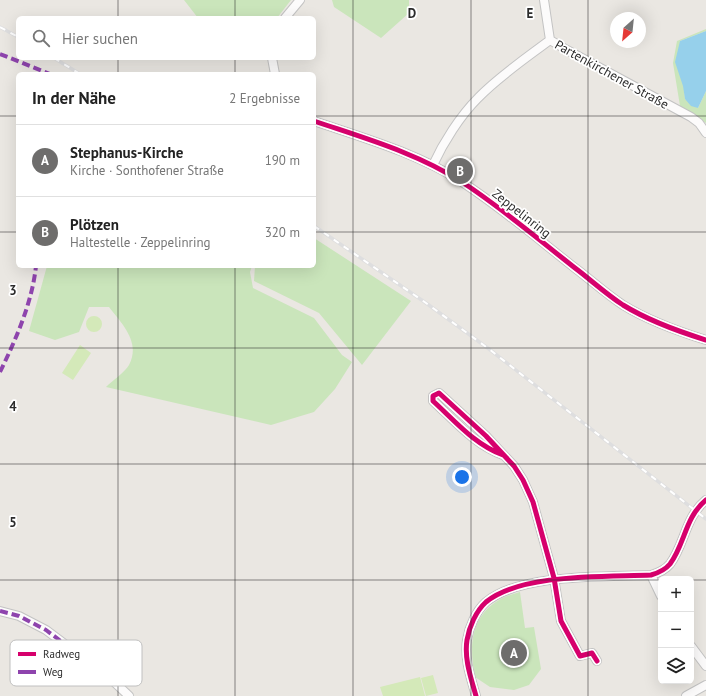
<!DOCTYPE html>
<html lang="de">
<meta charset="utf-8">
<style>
:root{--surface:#fff;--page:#f2f2f2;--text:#222;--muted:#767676;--line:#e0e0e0;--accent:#6e6d6c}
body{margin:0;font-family:"PT Sans",sans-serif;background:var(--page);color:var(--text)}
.controls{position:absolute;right:12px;bottom:12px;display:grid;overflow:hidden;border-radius:6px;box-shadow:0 4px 16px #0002}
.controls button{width:36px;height:36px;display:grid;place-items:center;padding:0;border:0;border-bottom:1px solid var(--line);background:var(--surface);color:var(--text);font:20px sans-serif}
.compass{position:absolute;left:610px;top:12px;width:36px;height:36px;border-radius:50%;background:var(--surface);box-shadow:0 4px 16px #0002;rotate:207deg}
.you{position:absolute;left:462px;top:477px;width:14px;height:14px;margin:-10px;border:3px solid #fff;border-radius:50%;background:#1a73e8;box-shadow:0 0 0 6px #1a73e833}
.badge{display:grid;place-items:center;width:26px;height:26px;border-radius:50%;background:var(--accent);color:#fff;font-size:13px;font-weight:700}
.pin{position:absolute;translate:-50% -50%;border:2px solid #fff;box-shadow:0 1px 4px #0006}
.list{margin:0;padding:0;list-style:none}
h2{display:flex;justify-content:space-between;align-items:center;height:52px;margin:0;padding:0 16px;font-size:17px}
h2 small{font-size:13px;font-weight:400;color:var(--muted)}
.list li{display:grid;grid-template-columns:26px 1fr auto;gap:12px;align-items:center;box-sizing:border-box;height:72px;padding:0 16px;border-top:1px solid var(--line)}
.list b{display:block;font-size:15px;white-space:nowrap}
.list p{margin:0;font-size:13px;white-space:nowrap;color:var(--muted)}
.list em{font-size:13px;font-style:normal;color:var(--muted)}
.icon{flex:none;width:22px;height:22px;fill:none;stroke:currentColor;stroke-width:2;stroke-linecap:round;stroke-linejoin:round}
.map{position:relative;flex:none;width:706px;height:696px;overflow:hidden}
.search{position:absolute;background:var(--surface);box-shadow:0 4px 16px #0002;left:16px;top:16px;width:300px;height:44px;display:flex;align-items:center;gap:10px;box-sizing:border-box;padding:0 14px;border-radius:6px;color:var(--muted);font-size:15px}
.panel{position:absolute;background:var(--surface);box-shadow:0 4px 16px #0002;left:16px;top:72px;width:300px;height:196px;border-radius:6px}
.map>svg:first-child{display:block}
.green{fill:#cae5bb}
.pitch{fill:#d4e9b9}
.water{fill:#96d0eb}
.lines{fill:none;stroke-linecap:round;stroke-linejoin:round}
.minor-casing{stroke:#c3c3c3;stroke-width:10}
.minor{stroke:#fcfbfb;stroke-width:8}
.rail-casing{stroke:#dededf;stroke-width:3.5}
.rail{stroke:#fff;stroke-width:2;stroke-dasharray:6;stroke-linecap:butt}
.quiet{stroke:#8e44ad;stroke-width:4;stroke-dasharray:8 4;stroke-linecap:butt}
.cycleway-casing{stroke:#fff;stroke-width:8}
.cycleway{stroke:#d6006c;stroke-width:5}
.grid{fill:none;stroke:#2c2c2c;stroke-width:1;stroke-opacity:0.55}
.labels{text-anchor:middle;stroke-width:3.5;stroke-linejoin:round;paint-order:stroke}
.street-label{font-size:13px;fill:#2c2c2c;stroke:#fff}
.key{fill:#fff;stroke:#c0c0c0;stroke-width:1}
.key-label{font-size:11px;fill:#2c2c2c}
.grid-label{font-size:13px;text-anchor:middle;font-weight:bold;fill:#2c2c2c;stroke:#fff;stroke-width:3.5;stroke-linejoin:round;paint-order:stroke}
</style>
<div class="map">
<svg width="706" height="696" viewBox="0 0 706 696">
<rect width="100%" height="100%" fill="#eae7e2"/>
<path class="green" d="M 184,0 L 291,0 L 277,18 L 198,18 Z
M 332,0 L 409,0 L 409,13 L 381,38 L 334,7 Z
M 706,29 L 706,31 L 680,41 L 685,99 L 698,108 L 706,91 L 706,123 L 680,106 L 673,63 L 677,41 Z
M 314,238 L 411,301 L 362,365 L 319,313 L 254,281 L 255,266 L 314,266 Z
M 47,266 L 252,266 L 250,272 L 253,288 L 314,318 L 342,355 L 352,362 L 335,389 L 314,412 L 271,425 L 106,387 C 112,381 125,372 129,365 C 141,342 122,324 109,307 L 89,307 L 79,332 L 55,340 L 29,331 Z
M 520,592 L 525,628 L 534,627 L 541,669 L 529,685 L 514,690 L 490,687 L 475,677 C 469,647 470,617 499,600 C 505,596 513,594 520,592 Z"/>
<path class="pitch" d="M86 324a8 8 0 1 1 16 0a8 8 0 1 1-16 0Z
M 80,345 L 91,353 L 73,380 L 62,373 Z
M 433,675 L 438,693 L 426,696 L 421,678 Z
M 420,677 L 425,696 L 383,696 L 380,687 Z"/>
<path class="water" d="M 706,31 L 706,91 L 698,108 L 691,106 L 685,99 L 683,86 L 675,62 L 680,41 Z"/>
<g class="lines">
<defs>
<path id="minor" d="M 544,0 L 550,40 L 567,50 L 691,117 L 699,123 L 706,133
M 285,18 L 300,0
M 272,58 L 275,74
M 314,121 C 364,138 417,153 462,182 C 502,208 538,239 575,268 C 591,280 606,294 623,305 C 649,321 677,331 706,340
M 433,165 C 443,143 460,116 478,98 C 498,77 526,58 550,40
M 503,455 C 475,445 455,421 433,401 L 433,396 L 439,393 L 486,436 L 514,466 L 523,480 L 533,502 L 554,578 L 561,621 L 580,656 L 592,653 L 597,661
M 651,575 L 661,596
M 0,611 L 19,616 L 46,630 L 110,678 L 129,696
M 691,646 L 706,666
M 476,696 C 471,678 464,659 467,640 C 469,627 476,611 486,602 C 521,573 606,577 651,575 C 658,573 665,570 670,564 C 685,544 685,517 706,500
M 686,696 L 706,685"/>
</defs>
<use href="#minor" class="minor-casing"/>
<use href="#minor" class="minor"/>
<defs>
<path id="rail" d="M 0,27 L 18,37
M 54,58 L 80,74
M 314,226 L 426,303 L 489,349 L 706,519"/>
</defs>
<use href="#rail" class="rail-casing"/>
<use href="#rail" class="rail"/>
<path class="quiet" d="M 0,54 L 50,74
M 0,372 C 16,339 32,303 36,266
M 0,611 L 19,616 L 46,630 L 110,678"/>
<defs>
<path id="cycleway" d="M 314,121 C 364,138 417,153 462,182 C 502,208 538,239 575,268 C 591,280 606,294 623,305 C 649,321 677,331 706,340
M 503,455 C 475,445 455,421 433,401 L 433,396 L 439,393 L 486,436 L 514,466 L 523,480 L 533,502 L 554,578 L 561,621 L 580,656 L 592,653 L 597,661
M 476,696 C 471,678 464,659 467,640 C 469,627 476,611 486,602 C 521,573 606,577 651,575 C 658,573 665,570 670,564 C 685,544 685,517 706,500"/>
</defs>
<use href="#cycleway" class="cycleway-casing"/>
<use href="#cycleway" class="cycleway"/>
</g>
<path class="grid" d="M 118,0 L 118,18M 235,0 L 235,18M 353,0 L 353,696M 471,0 L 471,696M 588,0 L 588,696M 118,58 L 118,74M 235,58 L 235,74M 0,116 L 18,116M 314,116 L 706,116M 0,232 L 18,232M 314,232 L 706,232M 118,266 L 118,696M 235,266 L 235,696M 0,348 L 706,348M 0,464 L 706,464M 0,580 L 661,580M 691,580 L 706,580"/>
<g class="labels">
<g class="street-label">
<text transform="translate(612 74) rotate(29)" y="5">Partenkirchener Straße</text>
<text transform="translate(522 213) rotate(38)" y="5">Zeppelinring</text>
</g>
</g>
<rect x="10" y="640" width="132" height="46" rx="6" class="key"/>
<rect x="18" y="652" width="18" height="4" fill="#d6006c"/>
<rect x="18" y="670" width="18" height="4" fill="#8e44ad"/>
<g class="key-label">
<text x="43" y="658">Radweg</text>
<text x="43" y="676">Weg</text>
</g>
<g class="grid-label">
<text x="412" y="18">D</text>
<text x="530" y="18">E</text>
<text x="13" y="295">3</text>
<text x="13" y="411">4</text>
<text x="13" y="527">5</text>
</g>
</svg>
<div class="controls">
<button>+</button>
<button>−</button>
<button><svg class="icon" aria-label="layers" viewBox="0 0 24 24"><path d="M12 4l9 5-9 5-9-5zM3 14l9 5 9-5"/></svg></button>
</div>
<svg class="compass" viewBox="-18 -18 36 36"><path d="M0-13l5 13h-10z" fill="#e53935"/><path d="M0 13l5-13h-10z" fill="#767676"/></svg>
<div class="you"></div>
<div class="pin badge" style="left:514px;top:653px">A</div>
<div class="pin badge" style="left:460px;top:171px">B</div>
<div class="search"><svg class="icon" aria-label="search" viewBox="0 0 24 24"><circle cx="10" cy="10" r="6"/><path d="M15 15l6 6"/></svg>Hier suchen</div>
<section class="panel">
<h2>In der Nähe<small>2 Ergebnisse</small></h2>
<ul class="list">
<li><span class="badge">A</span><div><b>Stephanus-Kirche</b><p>Kirche · Sonthofener Straße</p></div><em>190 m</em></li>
<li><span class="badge">B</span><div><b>Plötzen</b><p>Haltestelle · Zeppelinring</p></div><em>320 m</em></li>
</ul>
</section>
</div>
